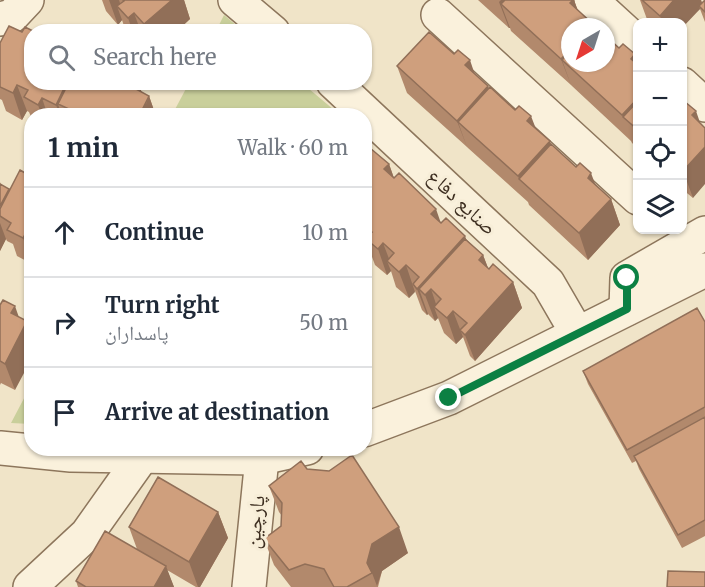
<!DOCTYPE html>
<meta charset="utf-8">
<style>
:root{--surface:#fff;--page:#f6f6f7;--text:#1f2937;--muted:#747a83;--line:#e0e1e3}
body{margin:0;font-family:Merriweather,"Noto Naskh Arabic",serif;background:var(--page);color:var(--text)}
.controls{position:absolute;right:18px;top:18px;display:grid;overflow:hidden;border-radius:12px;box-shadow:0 2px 4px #0004}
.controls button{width:54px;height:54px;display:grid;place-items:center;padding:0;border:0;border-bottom:2px solid var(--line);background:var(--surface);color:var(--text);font:30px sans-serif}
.compass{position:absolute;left:561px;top:18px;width:54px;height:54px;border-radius:50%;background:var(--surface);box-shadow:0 2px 4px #0004;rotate:219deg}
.stop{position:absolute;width:18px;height:18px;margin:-14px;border:4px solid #0b8043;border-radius:50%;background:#fff}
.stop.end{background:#0b8043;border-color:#fff;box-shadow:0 2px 6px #0008}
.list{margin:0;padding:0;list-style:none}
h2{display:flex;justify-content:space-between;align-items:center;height:78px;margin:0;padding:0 24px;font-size:26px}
h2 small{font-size:20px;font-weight:400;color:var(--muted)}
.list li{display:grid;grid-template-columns:39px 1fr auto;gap:18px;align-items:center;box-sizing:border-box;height:90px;padding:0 24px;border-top:2px solid var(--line)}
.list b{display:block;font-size:22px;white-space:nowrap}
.list p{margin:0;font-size:20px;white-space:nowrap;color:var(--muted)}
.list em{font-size:20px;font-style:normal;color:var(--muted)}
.icon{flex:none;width:33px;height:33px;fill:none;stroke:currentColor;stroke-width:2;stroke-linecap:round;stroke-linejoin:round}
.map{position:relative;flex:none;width:705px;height:587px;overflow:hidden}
.search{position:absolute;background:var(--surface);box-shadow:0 2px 4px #0004;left:24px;top:24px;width:348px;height:66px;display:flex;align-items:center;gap:15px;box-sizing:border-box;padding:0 21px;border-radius:24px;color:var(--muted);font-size:22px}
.panel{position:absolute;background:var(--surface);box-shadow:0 2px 4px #0004;left:24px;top:108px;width:348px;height:348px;border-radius:24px}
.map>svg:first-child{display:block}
.green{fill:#c9cf9b}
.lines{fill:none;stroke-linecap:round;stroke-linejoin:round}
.minor-casing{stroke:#8d765c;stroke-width:36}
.tertiary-casing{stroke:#8d765c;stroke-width:36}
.minor{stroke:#faf1dc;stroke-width:33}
.tertiary{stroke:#faf1dc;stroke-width:33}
.wall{fill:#b2896c}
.shaded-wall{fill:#916f58}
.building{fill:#cf9f7d;stroke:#916f58;stroke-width:1.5}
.route{stroke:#0b8043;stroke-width:8}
.labels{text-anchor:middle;stroke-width:6;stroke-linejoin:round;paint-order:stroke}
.street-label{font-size:21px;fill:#3d2e20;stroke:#f7eed8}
</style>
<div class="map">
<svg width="705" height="587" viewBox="0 0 705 587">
<rect width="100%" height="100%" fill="#f0e4c8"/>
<path class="green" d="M 224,15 L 243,31 L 216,31 Z
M 189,83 L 302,83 L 340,115 L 172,115 Z
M 31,385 L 31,424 L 11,423 Z"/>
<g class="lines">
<defs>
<path id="minor" d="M 591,0 L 638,43
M 438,15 L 638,198
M 0,19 L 12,16 L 27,0
M 682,84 L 705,105
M 626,309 L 627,278 L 705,233
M 30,587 L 87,534 L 143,455
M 249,587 L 262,458"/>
<path id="tertiary" d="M 235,0 L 273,32
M 333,82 L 548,283 L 577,333
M 364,430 L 449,398 L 705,270
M 0,448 L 71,455 L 262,458 L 307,448"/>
</defs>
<use href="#minor" class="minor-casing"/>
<use href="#tertiary" class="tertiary-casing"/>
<use href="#minor" class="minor"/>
<use href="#tertiary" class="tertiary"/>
</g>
<path class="wall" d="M 102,0 L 184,0 L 190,19 L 176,32 L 126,32 L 122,20 L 118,25 L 106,11 Z
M 478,0 L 574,0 L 578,11 L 593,26 L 619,48 L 638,60 L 638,148 L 632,143 L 631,141 L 572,86 L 571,85 L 511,31 L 510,28 L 509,28 Z
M 640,0 L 701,0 L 702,3 L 705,0 L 705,22 L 700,9 L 682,22 L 648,22 Z
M 0,43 L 32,82 L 141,92 L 149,96 L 156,116 L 32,116 L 32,119 L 29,112 L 27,111 L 22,120 L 6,111 L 2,100 L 0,99 Z
M 397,66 L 474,73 L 489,88 L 536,129 L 551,144 L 611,199 L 620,225 L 588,260 L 529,205 L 528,202 L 468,148 L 467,147 L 407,93 Z
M 682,102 L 693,198 L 682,189 Z
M 364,154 L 389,164 L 394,178 L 440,222 L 467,240 L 483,255 L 488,268 L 513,282 L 522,308 L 475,361 L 470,356 L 463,337 L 456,344 L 444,333 L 438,318 L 435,321 L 428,314 L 427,315 L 422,310 L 415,291 L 409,298 L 396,287 L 391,271 L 387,275 L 375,265 L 368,246 L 364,250 Z
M 32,177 L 32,264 L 17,256 L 13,244 L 7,241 L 6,239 L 0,251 L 0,182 L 1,185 L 9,189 L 9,191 Z
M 0,305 L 15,390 L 1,383 L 0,385 Z
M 705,322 L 705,536 L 682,548 L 639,469 L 636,461 L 632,463 L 588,384 L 583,371 Z
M 307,469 L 408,553 L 382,571 L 378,587 L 291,587 L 274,565 L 264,539 L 281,526 L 282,516 L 279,512 L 269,486 Z
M 218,512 L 228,538 L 200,587 L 196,587 L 167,570 L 174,587 L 78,587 L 76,581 L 137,549 L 129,527 Z"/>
<path class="shaded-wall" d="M 109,0 L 119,0 L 123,13 L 117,6 L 122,20 L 118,25 Z
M 172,0 L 184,0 L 190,19 L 176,32 L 147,32 L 144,24 Z
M 501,0 L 535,0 L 501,4 L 510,28 L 509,28 L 499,2 Z
M 573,0 L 574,0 L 583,25 L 570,3 Z
M 674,0 L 701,0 L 703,6 L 699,6 L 700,9 L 682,28 L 682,22 L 662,22 L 660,16 Z
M 134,13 L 141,32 L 133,32 L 128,18 Z
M 570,49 L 570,63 L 562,60 L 571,85 L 561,59 Z
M 635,54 L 638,60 L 638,77 L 631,59 Z
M 470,60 L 479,87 L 465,65 Z
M 67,82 L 85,82 L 73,111 L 58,104 L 62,116 L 60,116 L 56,105 Z
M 137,82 L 138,82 L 146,104 L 149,96 L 156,116 L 139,116 L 134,88 Z
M 17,85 L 27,111 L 22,120 L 13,93 Z
M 488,86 L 498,112 L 458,122 L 467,147 L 457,121 Z
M 42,98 L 48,116 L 42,116 L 38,105 Z
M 638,98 L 638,130 L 623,117 L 622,115 Z
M 696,111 L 705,137 L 692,115 Z
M 531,116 L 541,142 L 527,121 Z
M 550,141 L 559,168 L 519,179 L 518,176 Z
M 705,147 L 705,184 L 693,198 L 683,171 Z
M 389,164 L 398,190 L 384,169 Z
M 591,173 L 601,200 L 588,178 Z
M 611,199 L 620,225 L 588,260 L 579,233 Z
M 436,209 L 445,235 L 431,214 Z
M 0,223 L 6,239 L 0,251 Z
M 28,229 L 32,239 L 32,262 L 23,238 Z
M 465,236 L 475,262 L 431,289 L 438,310 L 434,307 L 438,318 L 435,321 L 425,295 L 419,289 L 428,314 L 427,315 L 417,289 Z
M 364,237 L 368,246 L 364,250 Z
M 383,243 L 391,264 L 387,261 L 391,271 L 387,275 L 378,249 Z
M 483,255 L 493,281 L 479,260 Z
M 406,265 L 415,292 L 409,298 L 399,272 Z
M 513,282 L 522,308 L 475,361 L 465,335 Z
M 15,306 L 23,329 L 27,321 L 32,334 L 32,358 L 15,390 L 5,364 L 11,313 Z
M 453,311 L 463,337 L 456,344 L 447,318 Z
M 364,330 L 369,343 L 364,349 Z
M 218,512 L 228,538 L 200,587 L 198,587 L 189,562 Z
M 399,527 L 408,553 L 382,571 L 377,586 L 372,573 L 367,563 L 372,544 Z
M 166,566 L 174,587 L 154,587 Z"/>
<path class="building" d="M 123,0 L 172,0 L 144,24 L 134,13 L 128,18 L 117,6 L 124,1 Z
M 505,0 L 573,0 L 570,3 L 593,24 L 590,27 L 570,27 L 570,49 L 561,59 L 501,4 Z
M 642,0 L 674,0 L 660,16 Z
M 705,0 L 705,12 L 699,6 Z
M 9,26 L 22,32 L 25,27 L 35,32 L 32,32 L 32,82 L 67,82 L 56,105 L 42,98 L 38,105 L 24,97 L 28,90 L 17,85 L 13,93 L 0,87 L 0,43 Z
M 429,32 L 454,54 L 458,50 L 470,60 L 465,65 L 488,86 L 457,121 L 397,66 Z
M 606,36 L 619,48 L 623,44 L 635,54 L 631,59 L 638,65 L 638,98 L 622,115 L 562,60 L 570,52 L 570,63 L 606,63 Z
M 69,82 L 137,82 L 134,88 L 149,96 L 139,116 L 71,116 L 73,111 L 58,104 Z
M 490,87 L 515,110 L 519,106 L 531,116 L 527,121 L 550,141 L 518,176 L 458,122 Z
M 638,101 L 638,130 L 623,117 Z
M 684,101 L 696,111 L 692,115 L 705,128 L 705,147 L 683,171 L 682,102 Z
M 551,144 L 576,167 L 580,163 L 591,173 L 588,178 L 611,199 L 579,233 L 519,179 Z
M 370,148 L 389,164 L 384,169 L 394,178 L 399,173 L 436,209 L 431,214 L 441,223 L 446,218 L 465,236 L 417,289 L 413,284 L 419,277 L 406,265 L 399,272 L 387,261 L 394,253 L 383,243 L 378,249 L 366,239 L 372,232 L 364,226 L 364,154 Z
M 20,170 L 32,177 L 32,231 L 28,229 L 23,238 L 7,230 L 11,223 L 0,216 L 0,209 Z
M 0,184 L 9,189 L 0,206 Z
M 465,239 L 483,255 L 479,260 L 489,269 L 493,264 L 513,282 L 465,335 L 460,330 L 467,323 L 453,311 L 447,318 L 434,307 L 441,299 L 431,289 L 425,295 L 419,289 Z
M 3,300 L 15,306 L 11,313 L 27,321 L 5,364 L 0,361 L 0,305 Z
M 697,308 L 705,322 L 705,407 L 627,450 L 583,371 Z
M 705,417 L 705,520 L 678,535 L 634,456 Z
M 352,455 L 399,527 L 372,544 L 367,563 L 372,573 L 347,587 L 334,587 L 324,569 L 305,564 L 289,570 L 264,539 L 281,526 L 282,503 L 269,486 L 301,461 L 307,469 L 329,471 Z
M 158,477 L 218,512 L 189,562 L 129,527 Z
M 105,531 L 166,566 L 154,587 L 86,587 L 76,581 Z
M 668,571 L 705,572 L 705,587 L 667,587 Z"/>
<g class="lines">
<path class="route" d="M 449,398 L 627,309 L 627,278"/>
</g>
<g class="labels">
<g class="street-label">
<text transform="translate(462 202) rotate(43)" y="7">صنایع دفاع</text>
<text transform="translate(255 522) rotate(-84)" y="7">پارچین</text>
</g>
</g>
</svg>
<div class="controls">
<button>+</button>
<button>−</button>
<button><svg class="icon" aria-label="locate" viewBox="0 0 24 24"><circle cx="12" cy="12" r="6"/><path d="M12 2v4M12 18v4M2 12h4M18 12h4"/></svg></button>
<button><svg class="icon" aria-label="layers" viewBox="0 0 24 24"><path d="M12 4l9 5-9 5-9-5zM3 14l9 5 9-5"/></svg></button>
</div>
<svg class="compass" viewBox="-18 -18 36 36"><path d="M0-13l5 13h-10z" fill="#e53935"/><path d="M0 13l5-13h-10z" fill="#747a83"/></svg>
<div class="stop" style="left:627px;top:278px"></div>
<div class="stop end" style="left:449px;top:398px"></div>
<div class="search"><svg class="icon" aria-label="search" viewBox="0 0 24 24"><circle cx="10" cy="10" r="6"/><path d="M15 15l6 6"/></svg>Search here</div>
<section class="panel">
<h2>1 min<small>Walk · 60 m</small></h2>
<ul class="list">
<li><svg class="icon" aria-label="ahead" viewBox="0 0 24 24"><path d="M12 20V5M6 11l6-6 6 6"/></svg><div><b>Continue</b></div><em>10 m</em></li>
<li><svg class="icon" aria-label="right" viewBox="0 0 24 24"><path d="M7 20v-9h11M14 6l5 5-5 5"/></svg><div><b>Turn right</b><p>پاسداران</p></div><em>50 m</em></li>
<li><svg class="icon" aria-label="arrive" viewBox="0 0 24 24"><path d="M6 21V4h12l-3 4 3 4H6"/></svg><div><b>Arrive at destination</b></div></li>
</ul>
</section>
</div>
